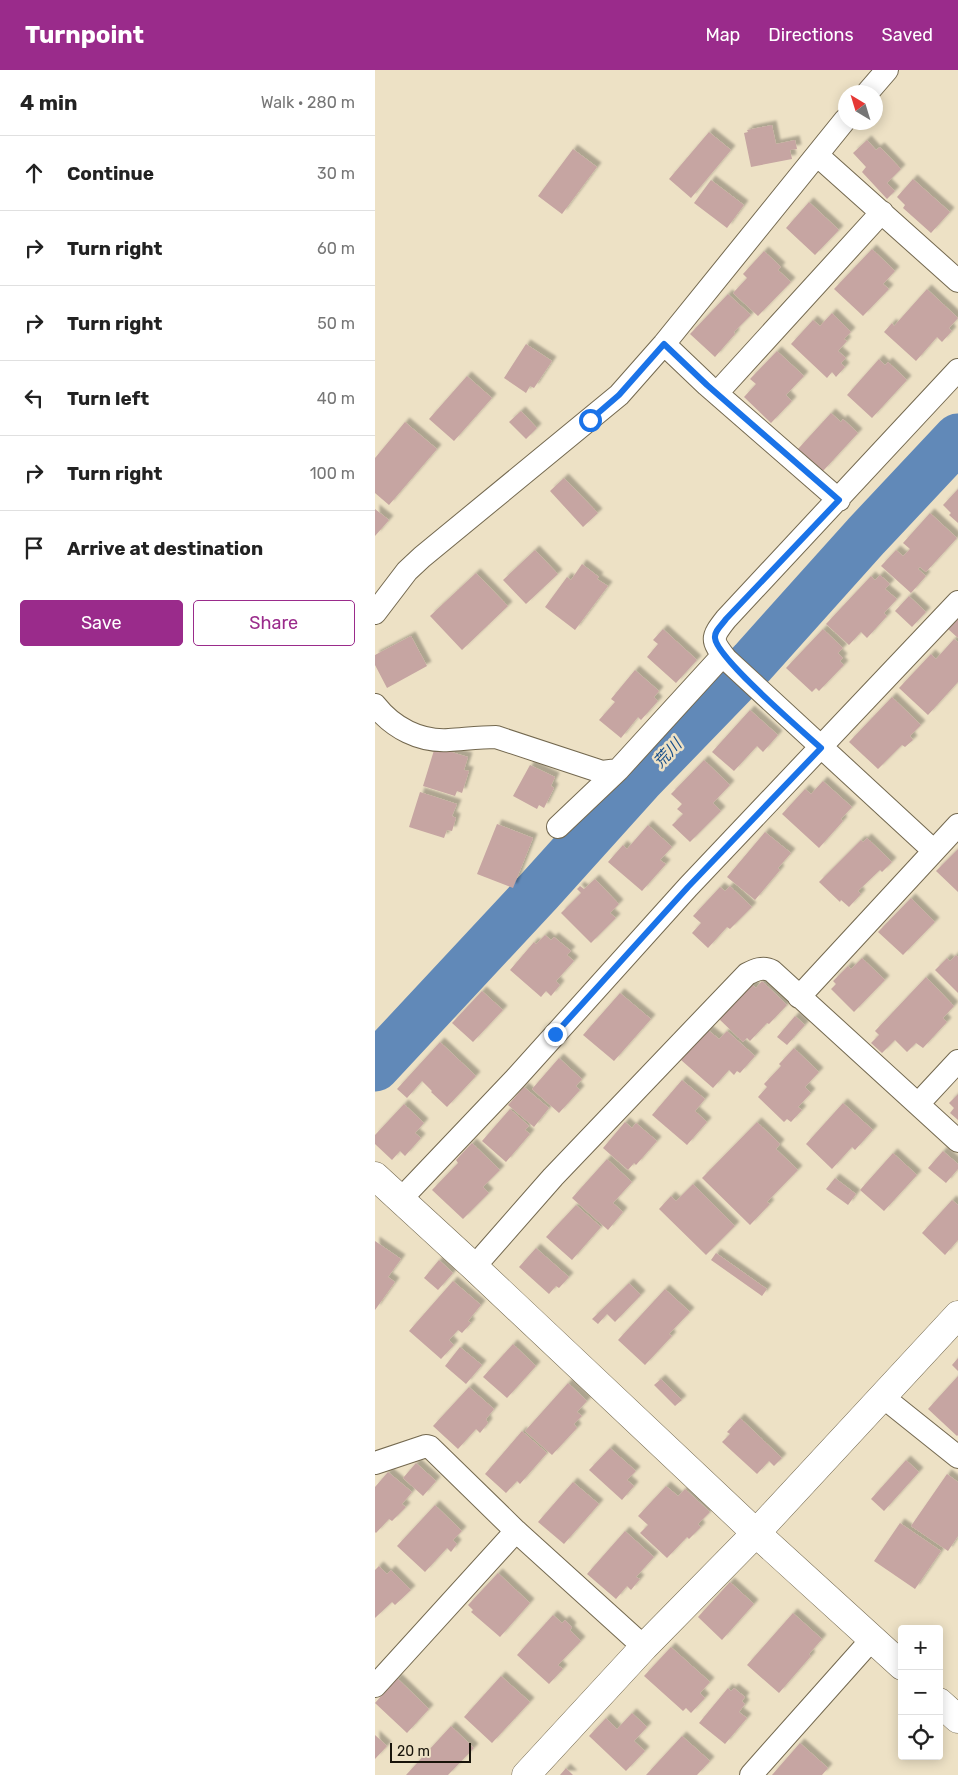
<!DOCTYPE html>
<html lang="en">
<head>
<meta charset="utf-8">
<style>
  body { margin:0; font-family:Rubik,"Noto Sans JP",sans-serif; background:#f2f2f2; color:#222 }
  .controls { position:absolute; right:15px; bottom:15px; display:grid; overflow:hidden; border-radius:5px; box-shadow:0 2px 12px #0003 }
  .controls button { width:45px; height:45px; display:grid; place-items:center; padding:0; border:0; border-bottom:1px solid #e0e0e0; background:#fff; color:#222; font:25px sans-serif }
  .compass { position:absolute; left:463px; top:15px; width:45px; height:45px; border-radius:50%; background:#fff; box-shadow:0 2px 12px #0003; rotate:322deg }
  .scale { position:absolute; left:15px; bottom:12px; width:81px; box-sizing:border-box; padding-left:5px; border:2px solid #18140a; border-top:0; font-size:14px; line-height:18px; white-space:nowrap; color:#18140a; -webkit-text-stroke:4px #ede1c5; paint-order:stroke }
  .stop { position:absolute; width:15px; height:15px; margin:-11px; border:4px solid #1a73e8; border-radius:50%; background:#fff }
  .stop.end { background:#1a73e8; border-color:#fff; box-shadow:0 1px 5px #0008 }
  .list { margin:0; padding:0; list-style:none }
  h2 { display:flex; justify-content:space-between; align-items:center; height:65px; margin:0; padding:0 20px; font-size:21px }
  h2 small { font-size:16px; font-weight:400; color:#767676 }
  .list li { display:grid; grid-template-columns:32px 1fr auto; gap:15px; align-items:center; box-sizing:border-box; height:75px; padding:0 20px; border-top:1px solid #e0e0e0 }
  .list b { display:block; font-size:19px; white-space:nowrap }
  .list em { font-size:16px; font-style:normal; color:#767676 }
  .actions { display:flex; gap:10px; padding:15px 20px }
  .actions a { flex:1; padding:11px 0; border:1px solid #9a2b8b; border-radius:5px; text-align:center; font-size:18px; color:#9a2b8b }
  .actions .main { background:#9a2b8b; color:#fff }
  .icon { flex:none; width:28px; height:28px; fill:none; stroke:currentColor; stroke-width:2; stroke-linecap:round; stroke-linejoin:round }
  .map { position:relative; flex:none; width:583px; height:1705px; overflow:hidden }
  header { display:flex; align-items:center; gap:30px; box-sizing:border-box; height:70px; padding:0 25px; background:#9a2b8b; color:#fff }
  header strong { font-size:24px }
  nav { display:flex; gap:28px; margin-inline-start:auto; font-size:18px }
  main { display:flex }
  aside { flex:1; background:#fff }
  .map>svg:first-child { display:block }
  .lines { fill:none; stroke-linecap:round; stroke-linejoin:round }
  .river { stroke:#6189b8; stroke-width:49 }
  .building { fill:#c6a5a2; filter:url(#shadow) }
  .minor-casing { stroke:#73684f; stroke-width:24 }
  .tertiary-casing { stroke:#73684f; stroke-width:29 }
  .minor { stroke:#fff; stroke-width:22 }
  .tertiary { stroke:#fff; stroke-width:28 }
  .route { stroke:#1a73e8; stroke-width:6 }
  .labels { text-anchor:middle; stroke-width:5; stroke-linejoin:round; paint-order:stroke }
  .water-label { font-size:16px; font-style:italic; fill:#164e8a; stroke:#ede1c5 }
</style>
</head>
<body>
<header>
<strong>Turnpoint</strong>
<nav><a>Map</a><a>Directions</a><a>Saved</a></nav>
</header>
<main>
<aside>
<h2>4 min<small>Walk · 280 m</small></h2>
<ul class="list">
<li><svg class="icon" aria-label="ahead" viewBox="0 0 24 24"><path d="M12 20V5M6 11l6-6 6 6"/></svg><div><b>Continue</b></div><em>30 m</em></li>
<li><svg class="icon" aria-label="right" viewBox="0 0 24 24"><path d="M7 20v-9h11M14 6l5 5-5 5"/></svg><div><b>Turn right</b></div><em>60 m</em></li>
<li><svg class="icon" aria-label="right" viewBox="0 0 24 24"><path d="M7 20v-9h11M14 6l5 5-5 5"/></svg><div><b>Turn right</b></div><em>50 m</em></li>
<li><svg class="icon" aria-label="left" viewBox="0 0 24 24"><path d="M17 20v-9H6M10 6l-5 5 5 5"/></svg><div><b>Turn left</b></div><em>40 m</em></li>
<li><svg class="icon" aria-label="right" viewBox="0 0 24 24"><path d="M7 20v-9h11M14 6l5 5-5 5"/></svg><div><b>Turn right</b></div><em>100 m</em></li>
<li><svg class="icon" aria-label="arrive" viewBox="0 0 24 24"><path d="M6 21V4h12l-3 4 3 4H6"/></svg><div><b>Arrive at destination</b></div></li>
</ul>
<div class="actions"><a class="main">Save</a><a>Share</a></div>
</aside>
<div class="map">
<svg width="583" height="1705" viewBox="0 0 583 1705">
  <defs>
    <filter id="shadow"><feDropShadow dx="4.5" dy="-4.5" stdDeviation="1" flood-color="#0004"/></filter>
  </defs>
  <rect width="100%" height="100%" fill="#ede1c5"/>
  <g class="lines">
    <path class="river" d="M0 997 164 821 264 710 378 592 491 466 583 368"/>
  </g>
  <path class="building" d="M397 55 401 74 420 70 422 79 415 80 417 89 376 97 369 63 373 62 372 60Z
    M334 62 356 80 316 128 294 109Z
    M492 70 501 80 505 77 526 99 512 113 520 121 512 129 487 102 491 97 478 83Z
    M198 79 222 97 187 144 163 126Z
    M538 109 575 142 556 163 528 138 530 135 522 127Z
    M336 110 369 135 352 158 319 133Z
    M434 132 464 160 440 185 411 158Z
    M497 179 520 201 508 214 514 219 488 246 459 219Z
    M389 181 406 197 403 200 416 212 383 246 358 223 372 208 368 204Z
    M552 219 583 248 574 258 577 261 567 272 562 267 541 291 509 262 517 253 519 256Z
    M353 224 376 245 359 262 360 264 340 287 315 264Z
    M457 243 476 262 469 269 472 271 463 281 471 288 466 293 470 297 461 307 457 302 452 308 416 274 438 250 445 256Z
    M151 274 177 291 159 318 155 316 151 323 129 308Z
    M402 281 429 306 411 325 417 331 396 353 369 327 381 314 375 309Z
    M504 289 510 295 513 292 532 310 497 348 472 325Z
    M92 306 117 328 79 371 54 349Z
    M146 341 162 358 151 369 134 352Z
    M456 343 466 352 468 349 483 363 448 401 423 379Z
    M30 352 62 379 14 435 0 423V388Z
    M189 408 223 443 208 457 175 421Z
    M583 419V453L574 445 576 443 568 435Z
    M0 439 14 450 0 466Z
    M555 443 582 468 551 502 545 497 543 499 551 506 536 523 506 496 521 480 528 486 535 479 528 473Z
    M160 480 183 504 151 534 128 510Z
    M207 494 224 507 222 509 233 516 200 560 170 537 192 507 196 510Z
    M101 503 133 536 87 580 55 546Z
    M505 505 515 514 510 519 522 529 509 543 512 546 492 568 486 562 474 575 451 554 496 506 500 510Z
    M534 526 551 542 537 557 520 541Z
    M583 549V568L573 559Z
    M288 559 322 590 301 613 272 587 283 574 278 570Z
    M448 559 468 578 463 583 468 588 465 591 469 595 444 621 441 618 437 622 411 598Z
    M36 566 52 596 12 618 0 595V585Z
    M579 569 583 572V612L553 645 524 618 556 584 561 589Z
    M260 600 284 621 279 627 283 631 266 650 263 647 246 668 224 650 240 632 236 629Z
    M517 627 546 655 535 666 538 670 530 677 527 675 503 699 474 672Z
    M375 640 403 665 388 682 382 676 359 701 337 682Z
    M60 677 93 687 89 700 94 701 87 723 82 721 80 726 48 716Z
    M329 690 355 715 338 733 346 741 315 772 297 755 308 744 302 739 307 734 296 724Z
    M155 695 180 707 176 716 179 718 169 738 164 735 162 739 138 726Z
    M448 711 477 737 466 749 468 751 444 778 407 744 430 719 436 724Z
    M45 722 82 734 77 746 81 748 77 761 72 760 69 768 34 757Z
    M122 754 158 768 138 818 102 804Z
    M273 755 297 777 285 790 291 794 267 821 233 792 248 775 252 779Z
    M390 762 416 783 403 798 405 800 380 830 352 807Z
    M492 768 517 792 507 802 505 800 483 821 486 824 474 837 466 830 465 832 444 812 486 770 488 772Z
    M583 779V822L561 801Z
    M220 809 244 834 235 843 241 848 216 873 186 843 206 823 202 819 205 816 209 819Z
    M355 816 377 837 355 859 352 857 333 878 317 863 326 853 318 846 345 817 350 821Z
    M536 828 560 852 528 885 503 862Z
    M170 865 176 870 179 867 196 881 192 885 199 891 181 911 185 915 176 926 171 921 166 927 135 900 159 872 161 874Z
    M581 885 583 887V923L560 900 572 888 575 891Z
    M487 888 510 910 479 942 456 919 461 914 458 911 473 896 476 899Z
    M551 907 579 936 568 948 572 952 548 978 541 973 532 982 520 970 507 983 496 973 504 965 500 961Z
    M387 911 412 935 394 954 392 953 375 971 372 968 368 972 343 948 375 913 381 918Z
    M107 921 128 940 98 972 77 953Z
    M245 923 276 949 239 991 208 965Z
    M420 946 430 955 412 975 402 967Z
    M333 960 344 969 352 961 380 986 365 1003 362 1001 359 1005 354 1000 338 1018 306 990Z
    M65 972 101 1006 72 1037 56 1022 57 1021 47 1011 32 1028 22 1019Z
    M419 978 444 1002 430 1017 436 1023 423 1037 427 1040 416 1052 412 1049 409 1052 383 1027 392 1017 389 1014 406 996 404 994Z
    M184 988 207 1009 201 1016 205 1020 184 1043 157 1019Z
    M307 1010 330 1029 320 1041 332 1052 312 1075 277 1045Z
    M149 1017 174 1038 159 1057 133 1035Z
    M583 1024V1050L575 1043 579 1038 574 1033Z
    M468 1033 498 1060 480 1080 477 1077 457 1099 431 1074Z
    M29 1034 49 1053 40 1063 46 1068 30 1086 25 1081 17 1090 0 1074V1065Z
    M135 1039 154 1056 150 1060 155 1064 131 1092 107 1071Z
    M250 1052 257 1058 261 1053 282 1071 261 1095 259 1093 253 1100 228 1078Z
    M382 1052 405 1074 401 1079 423 1100 392 1132 395 1134 375 1155 327 1108Z
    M97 1073 125 1100 108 1117 114 1123 88 1149 57 1120 83 1093 81 1090Z
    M568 1081 583 1094V1099L571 1113 553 1098Z
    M518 1083 542 1105 509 1141 485 1120Z
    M232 1089 257 1112 238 1133 248 1142 233 1160 197 1128Z
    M460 1108 481 1124 473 1135 451 1119Z
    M318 1114 360 1156 331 1185 284 1139 296 1126 301 1131Z
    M577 1130 583 1135V1170L570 1185 547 1163Z
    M201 1135 226 1157 197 1190 171 1167Z
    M0 1171 26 1189 13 1207 20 1212 0 1240Z
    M161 1178 194 1207 184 1218 181 1216 174 1224 144 1197Z
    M341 1183 392 1219 387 1226 336 1190Z
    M64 1190 78 1203 63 1220 49 1208Z
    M78 1211 106 1235 93 1251 96 1253 87 1263 83 1260 74 1270 79 1275 66 1289 34 1261Z
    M254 1213 266 1225 240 1252 232 1244 223 1254 217 1249Z
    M290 1219 315 1242 294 1264 297 1266 270 1295 243 1270Z
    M138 1274 161 1296 132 1328 108 1307Z
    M85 1277 107 1295 91 1314 70 1296Z
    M583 1288V1301L577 1295Z
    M583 1306V1365L582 1366 553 1339Z
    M286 1309 307 1330 300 1336 279 1315Z
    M193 1313 212 1331 202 1342 207 1346 199 1354 202 1358 177 1385 150 1361Z
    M94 1317 119 1339 111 1349 113 1353 105 1363 101 1359 83 1379 58 1356Z
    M365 1348 407 1388 399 1396 394 1391 382 1404 347 1372 355 1364 352 1362Z
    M147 1361 172 1383 145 1414 142 1411 131 1423 110 1404Z
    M235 1378 261 1401 252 1410 259 1416 247 1430 214 1400Z
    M531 1390 544 1402 509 1441 496 1429Z
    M41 1393 61 1411 48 1426 28 1408Z
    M13 1402 37 1422 27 1434 31 1437 17 1451 14 1449 1 1463 0 1462V1417Z
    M572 1404 583 1412V1466L573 1481 536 1456Z
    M198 1412 224 1434 189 1474 163 1452Z
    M291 1416 303 1426 310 1419 335 1442 323 1454 326 1457 314 1469 312 1467 292 1488 265 1463 273 1455 263 1446Z
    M60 1435 87 1461 78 1470 82 1474 76 1482 72 1478 50 1502 22 1476Z
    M525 1453 566 1481 540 1519 499 1491Z
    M250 1461 279 1487 261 1507 265 1509 256 1520 252 1516 241 1529 212 1504Z
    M4 1496 12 1504 16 1500 36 1520 20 1535 17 1532 0 1548V1500Z
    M123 1503 155 1533 125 1567 96 1542 98 1540 93 1535Z
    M355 1512 379 1534 347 1570 323 1547Z
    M418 1543 447 1569 434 1584 436 1586 404 1623 372 1595Z
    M178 1545 187 1553 190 1550 197 1557 195 1560 206 1571 183 1595 188 1599 174 1614 142 1585Z
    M296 1577 335 1612 325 1623 330 1628 316 1643 311 1638 308 1641 269 1606Z
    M126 1606 155 1632 117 1673 89 1647Z
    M22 1608 54 1639 32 1663 0 1633Z
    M353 1618 356 1621 359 1618 370 1627 367 1631 370 1634 364 1642 372 1648 350 1674 324 1653Z
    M257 1643 272 1657 259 1671 270 1681 251 1701 214 1666 231 1648 242 1659Z
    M76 1656 99 1678 73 1705H31Z
    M0 1665 12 1676 0 1689Z
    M307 1666 335 1691 322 1705H271Z
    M425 1673 453 1698 447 1705H397Z
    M191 1698 198 1705H185Z"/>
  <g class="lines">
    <g class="minor-casing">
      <path id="minor" d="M493 22 512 0
        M442 85 583 211
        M289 274 332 315 464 430
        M342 323 507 142
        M0 543 32 501 47 487 244 325 289 274 470 50
        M0 635C18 658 45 672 74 670 90 669 105 667 121 667L218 699 227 702 243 700 348 585
        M183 757 243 700
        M559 781 351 589C336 570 336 568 351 549L583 300
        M424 927 583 755
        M543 1034 583 991
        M25 1130 141 1008 313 817 583 532
        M99 1197 178 1107 372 904C380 900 388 896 397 901L583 1071
        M508 1327 583 1387
        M0 1393 51 1376 55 1377 141 1461 269 1577
        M0 1616 141 1461
        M376 1705 498 1568"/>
    </g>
    <g class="tertiary-casing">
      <path id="tertiary" d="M0 1106 99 1197 381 1463 527 1596
        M564 1632 583 1649
        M151 1705 269 1577 381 1463 583 1245"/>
    </g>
    <use href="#minor" class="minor"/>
    <use href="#tertiary" class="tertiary"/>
  </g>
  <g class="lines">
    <path class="route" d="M180 964 313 817 446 678C427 661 341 587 340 568 339 561 347 555 351 549L464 430 332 315 289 274 244 325 215 350"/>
  </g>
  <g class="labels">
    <g class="water-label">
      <text transform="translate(292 683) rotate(-47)" y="6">荒川</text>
    </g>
  </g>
</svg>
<div class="controls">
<button>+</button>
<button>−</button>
<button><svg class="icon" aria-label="locate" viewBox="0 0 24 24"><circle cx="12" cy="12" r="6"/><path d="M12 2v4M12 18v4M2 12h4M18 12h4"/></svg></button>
</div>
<svg class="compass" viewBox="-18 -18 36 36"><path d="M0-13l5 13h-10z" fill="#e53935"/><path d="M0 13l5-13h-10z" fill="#767676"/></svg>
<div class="scale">20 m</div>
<div class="stop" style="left:215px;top:350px"></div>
<div class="stop end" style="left:180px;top:964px"></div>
</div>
</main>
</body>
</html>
